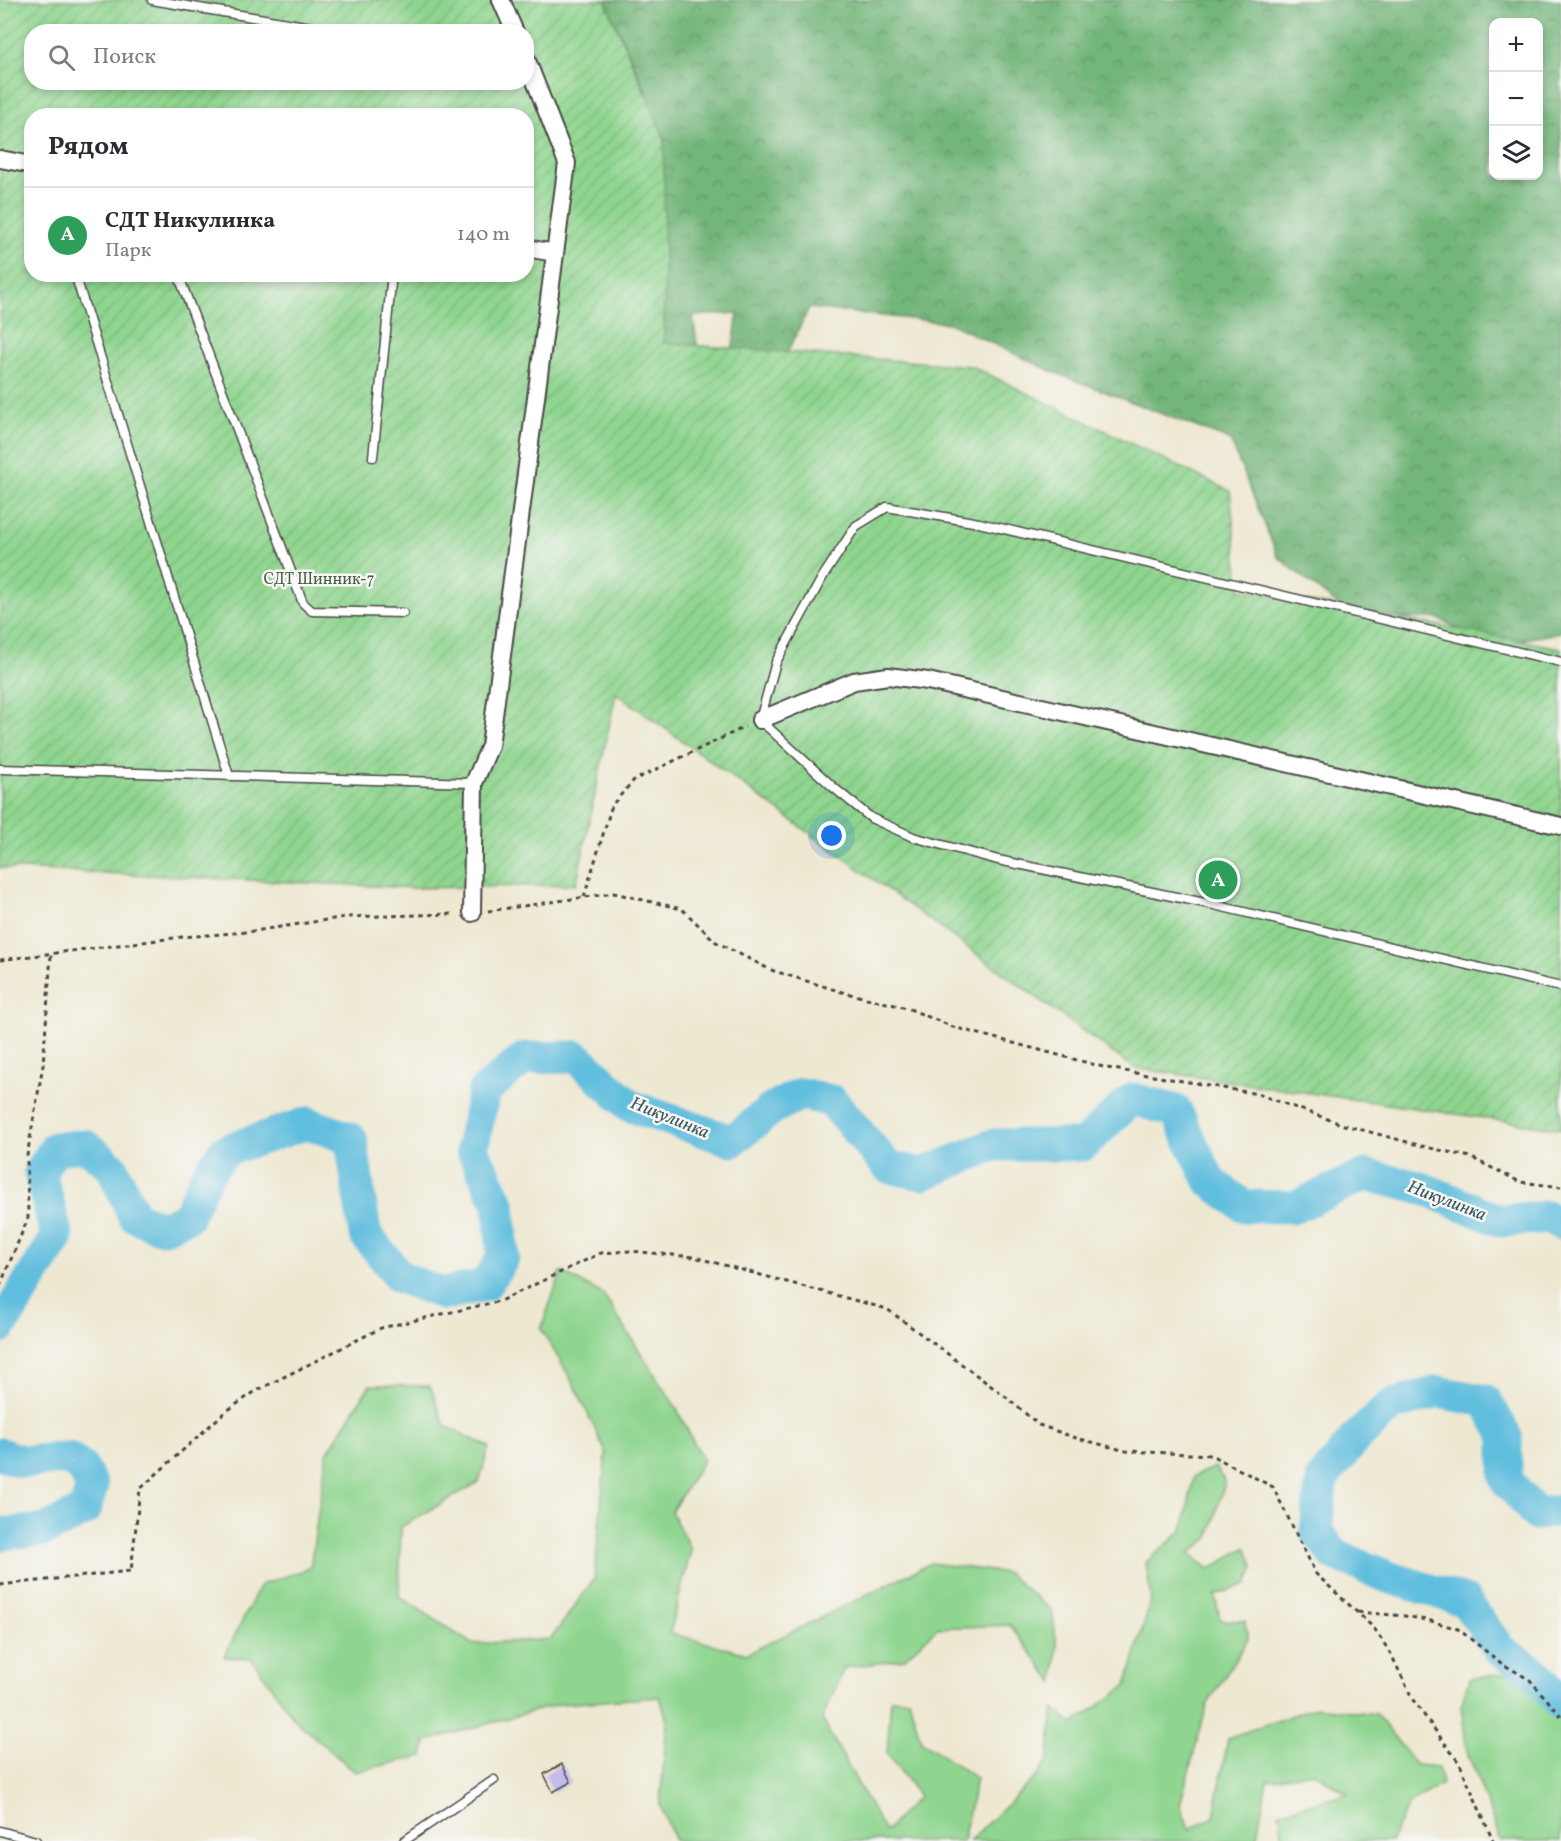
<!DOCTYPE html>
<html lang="ru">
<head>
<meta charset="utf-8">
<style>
  body { margin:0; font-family:Vollkorn,serif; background:#f2f2f3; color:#2b2b33 }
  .controls { position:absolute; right:18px; top:18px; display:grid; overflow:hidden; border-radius:12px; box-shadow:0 3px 9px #0003 }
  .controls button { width:54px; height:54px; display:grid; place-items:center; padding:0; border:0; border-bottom:2px solid #e1e1e2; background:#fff; color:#2b2b33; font:30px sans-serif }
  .you { position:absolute; left:832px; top:836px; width:21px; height:21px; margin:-15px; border:4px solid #fff; border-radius:50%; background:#1a73e8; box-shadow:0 0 0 9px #1a73e833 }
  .badge { display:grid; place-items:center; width:39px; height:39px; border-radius:50%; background:#b5179e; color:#fff; font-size:20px; font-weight:700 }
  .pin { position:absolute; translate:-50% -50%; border:3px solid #fff; box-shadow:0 2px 6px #0006 }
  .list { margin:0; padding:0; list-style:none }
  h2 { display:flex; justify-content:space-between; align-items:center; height:78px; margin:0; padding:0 24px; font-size:26px }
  h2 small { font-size:20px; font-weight:400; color:#7c7c81 }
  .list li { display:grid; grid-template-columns:39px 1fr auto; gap:18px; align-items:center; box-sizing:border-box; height:96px; padding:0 24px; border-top:2px solid #e1e1e2 }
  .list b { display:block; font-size:22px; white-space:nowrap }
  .list p { margin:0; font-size:20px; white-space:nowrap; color:#7c7c81 }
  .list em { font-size:20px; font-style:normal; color:#7c7c81 }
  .icon { flex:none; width:33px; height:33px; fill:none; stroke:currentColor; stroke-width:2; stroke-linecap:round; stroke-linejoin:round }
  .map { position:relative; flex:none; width:1561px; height:1841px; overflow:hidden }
  .search { position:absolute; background:#fff; box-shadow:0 3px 9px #0003; left:24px; top:24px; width:510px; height:66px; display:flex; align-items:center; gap:15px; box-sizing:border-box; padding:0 21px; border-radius:24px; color:#7c7c81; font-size:22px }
  .panel { position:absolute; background:#fff; box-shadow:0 3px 9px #0003; left:24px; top:108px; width:510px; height:174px; border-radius:24px }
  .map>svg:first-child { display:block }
  .grass { fill:#8fd58f; stroke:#5d805d; stroke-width:1.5 }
  .forest { fill:url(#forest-crowns); stroke:#4f7052; stroke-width:1.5; fill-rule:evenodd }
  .garden { fill:url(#garden-furrows); stroke:#5d805d; stroke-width:1.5; fill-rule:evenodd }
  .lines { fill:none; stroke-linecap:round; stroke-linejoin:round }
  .river { stroke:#60bede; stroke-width:33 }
  .building { fill:#c3bceb }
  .lane-casing { stroke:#484744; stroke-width:11 }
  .street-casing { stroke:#484744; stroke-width:20 }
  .path { stroke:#484744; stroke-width:3; stroke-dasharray:4.5 4.5; stroke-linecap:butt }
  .lane { stroke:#fff; stroke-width:8 }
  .street { stroke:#fff; stroke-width:16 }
  .labels { text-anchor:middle; stroke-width:5; stroke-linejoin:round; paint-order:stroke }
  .park-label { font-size:16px; fill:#495e49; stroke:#f6f6f2 }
  .water-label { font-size:18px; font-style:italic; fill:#3b5761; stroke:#f6f6f2 }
</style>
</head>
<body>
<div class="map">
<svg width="1561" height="1841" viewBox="0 0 1561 1841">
  <defs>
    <pattern id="forest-crowns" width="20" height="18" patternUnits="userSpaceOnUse" patternTransform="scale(1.5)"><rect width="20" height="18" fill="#73b67a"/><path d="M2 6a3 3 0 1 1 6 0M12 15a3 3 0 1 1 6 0" fill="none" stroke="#5f9464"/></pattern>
    <pattern id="garden-furrows" width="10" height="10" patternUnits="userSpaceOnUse" patternTransform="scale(1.5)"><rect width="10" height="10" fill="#8fd58f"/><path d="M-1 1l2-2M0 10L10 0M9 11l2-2" fill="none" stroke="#7cb77c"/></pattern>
  </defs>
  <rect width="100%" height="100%" fill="#f6f6f2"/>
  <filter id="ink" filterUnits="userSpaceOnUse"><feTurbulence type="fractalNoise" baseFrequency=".0167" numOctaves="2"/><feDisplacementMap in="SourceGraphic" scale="12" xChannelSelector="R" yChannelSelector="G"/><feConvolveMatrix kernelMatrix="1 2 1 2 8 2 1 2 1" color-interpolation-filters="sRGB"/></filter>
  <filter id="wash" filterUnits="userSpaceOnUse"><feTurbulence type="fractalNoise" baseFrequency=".008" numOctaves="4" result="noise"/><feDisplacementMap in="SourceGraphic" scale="24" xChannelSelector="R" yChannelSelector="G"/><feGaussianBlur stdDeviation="1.35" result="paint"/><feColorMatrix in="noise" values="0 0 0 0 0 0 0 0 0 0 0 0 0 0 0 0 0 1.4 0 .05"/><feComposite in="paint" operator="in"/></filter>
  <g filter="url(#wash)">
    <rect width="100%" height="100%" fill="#eee8d1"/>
    <path class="grass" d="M561 1272 603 1294 677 1409 703 1461 671 1512 691 1550 670 1633 747 1654 931 1563 1007 1573 1052 1611 1057 1646 1054 1683 1010 1625 937 1628 904 1659 844 1668 822 1719 885 1832 919 1796 887 1754 891 1699H909L921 1741 976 1778 963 1841H675L660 1805 667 1721 660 1697 559 1704 426 1741 423 1756 355 1772 295 1720 252 1659 224 1657 260 1585 310 1568 327 1453 370 1385 430 1386 445 1426 489 1447 479 1482 401 1527 399 1596 472 1644 551 1639 594 1579 606 1453 575 1386 541 1329Z
      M1215 1467 1225 1482 1209 1538 1189 1554 1210 1569 1246 1547 1254 1568 1247 1584 1215 1596 1220 1620 1245 1621 1248 1639 1207 1705 1180 1804 1189 1829 1214 1817 1228 1738 1316 1707 1376 1714 1416 1765 1438 1767 1442 1784 1409 1803 1391 1841H1283L1279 1812 1348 1794 1314 1772 1267 1780 1256 1841H969L1035 1778 1048 1761 1054 1709 1073 1724 1126 1686 1151 1599 1146 1562 1183 1530 1194 1476Z
      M1500 1674H1537L1561 1704V1841H1501L1467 1751 1461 1706 1469 1679Z"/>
    <path class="forest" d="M605 0H1561V632L1492 646 1437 618H1354L1278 557 1230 440 1051 371 949 323 809 308 776 376 732 352 738 313 693 316 700 364 663 500 658 199 645 89ZM1494 22H1538V176H1494Z"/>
    <path class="garden" d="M0 0H605L664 137V343L971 366 1230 491 1240 589 1561 648V1129L1134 1068 616 693 576 885 415 888 0 868ZM32 32H526V82H32ZM32 116H526V274H32Z"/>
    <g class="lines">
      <path class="river" d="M0 1328 57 1237 40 1172 55 1148 86 1146 112 1167 134 1216 162 1228 187 1217 207 1175 224 1151 308 1123 351 1139 365 1234 400 1277 443 1294 485 1285 503 1258 499 1204 472 1149 484 1091 525 1058 577 1057 630 1106 732 1141 773 1108 801 1094 832 1101 888 1167 923 1174 993 1145H1083L1132 1099 1176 1111 1210 1181 1244 1206 1295 1207 1365 1175 1422 1188 1501 1221 1547 1217 1561 1224
        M0 1454 24 1462 68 1458 82 1468 92 1486 85 1510 45 1530 0 1534
        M1561 1511 1536 1514 1506 1480V1436L1486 1401 1438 1392 1392 1405 1357 1437 1322 1479 1316 1531 1335 1555 1388 1577 1465 1601 1501 1651 1537 1674 1561 1704"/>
    </g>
    <g id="blocks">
      <path class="building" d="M562 1764 571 1782 553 1792 544 1774Z"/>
    </g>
  </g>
  <g filter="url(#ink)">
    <use href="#blocks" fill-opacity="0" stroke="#484744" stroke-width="1.5"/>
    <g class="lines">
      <g class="lane-casing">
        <path id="lane" d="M152 0 340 32
          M75 274 229 776
          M178 274 303 603 312 611 403 613
          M373 457 392 274
          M1561 662 979 523 887 507 856 526 822 578 776 662 760 720 833 787 871 818 913 837 998 860 1210 904 1561 987
          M0 769 474 783
          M0 1831 36 1841
          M404 1841 494 1780"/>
      </g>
      <g class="street-casing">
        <path id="street" d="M501 0 515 32
          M0 159 32 165
          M526 248 555 253
          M760 720 854 681 888 676 928 681 1561 826
          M472 913 474 783 490 746 567 163 526 58"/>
      </g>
      <path class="path" d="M584 897 612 805 634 780 745 727
        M488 911 614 893 682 909 716 942 771 970 842 992 907 1008 953 1027 1107 1068 1258 1094 1344 1125 1426 1147 1470 1157 1520 1182 1561 1187
        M0 960 182 937 247 932 346 917 454 914
        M0 1286 28 1218 27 1156 43 1065 51 955
        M0 1585 131 1571 140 1489 225 1412 256 1391 381 1328 500 1301 601 1253 630 1251 694 1257 887 1309 1006 1397 1039 1425 1073 1437 1126 1451 1211 1455 1273 1487 1316 1574 1374 1628 1391 1654 1413 1700 1460 1764 1493 1841
        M1358 1612 1405 1616 1431 1621 1458 1629 1501 1663 1530 1680 1561 1716"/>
      <use href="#lane" class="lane"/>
      <use href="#street" class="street"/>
    </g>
  </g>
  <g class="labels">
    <g class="park-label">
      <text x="319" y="584">СДТ Шинник-7</text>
    </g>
    <g class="water-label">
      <text transform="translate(670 1117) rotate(22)" y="6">Никулинка</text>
      <text transform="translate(1447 1200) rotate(21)" y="6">Никулинка</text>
    </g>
  </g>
</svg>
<div class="controls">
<button>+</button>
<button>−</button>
<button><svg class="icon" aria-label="layers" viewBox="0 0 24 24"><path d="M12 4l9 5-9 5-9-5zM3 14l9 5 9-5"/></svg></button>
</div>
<div class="you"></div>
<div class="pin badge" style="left:1218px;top:880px;background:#2e9e5b">A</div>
<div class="search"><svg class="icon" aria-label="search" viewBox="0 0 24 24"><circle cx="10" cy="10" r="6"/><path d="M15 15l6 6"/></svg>Поиск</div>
<section class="panel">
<h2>Рядом<small></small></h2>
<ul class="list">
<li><span class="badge" style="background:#2e9e5b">A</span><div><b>СДТ Никулинка</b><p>Парк</p></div><em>140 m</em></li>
</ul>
</section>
</div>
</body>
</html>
